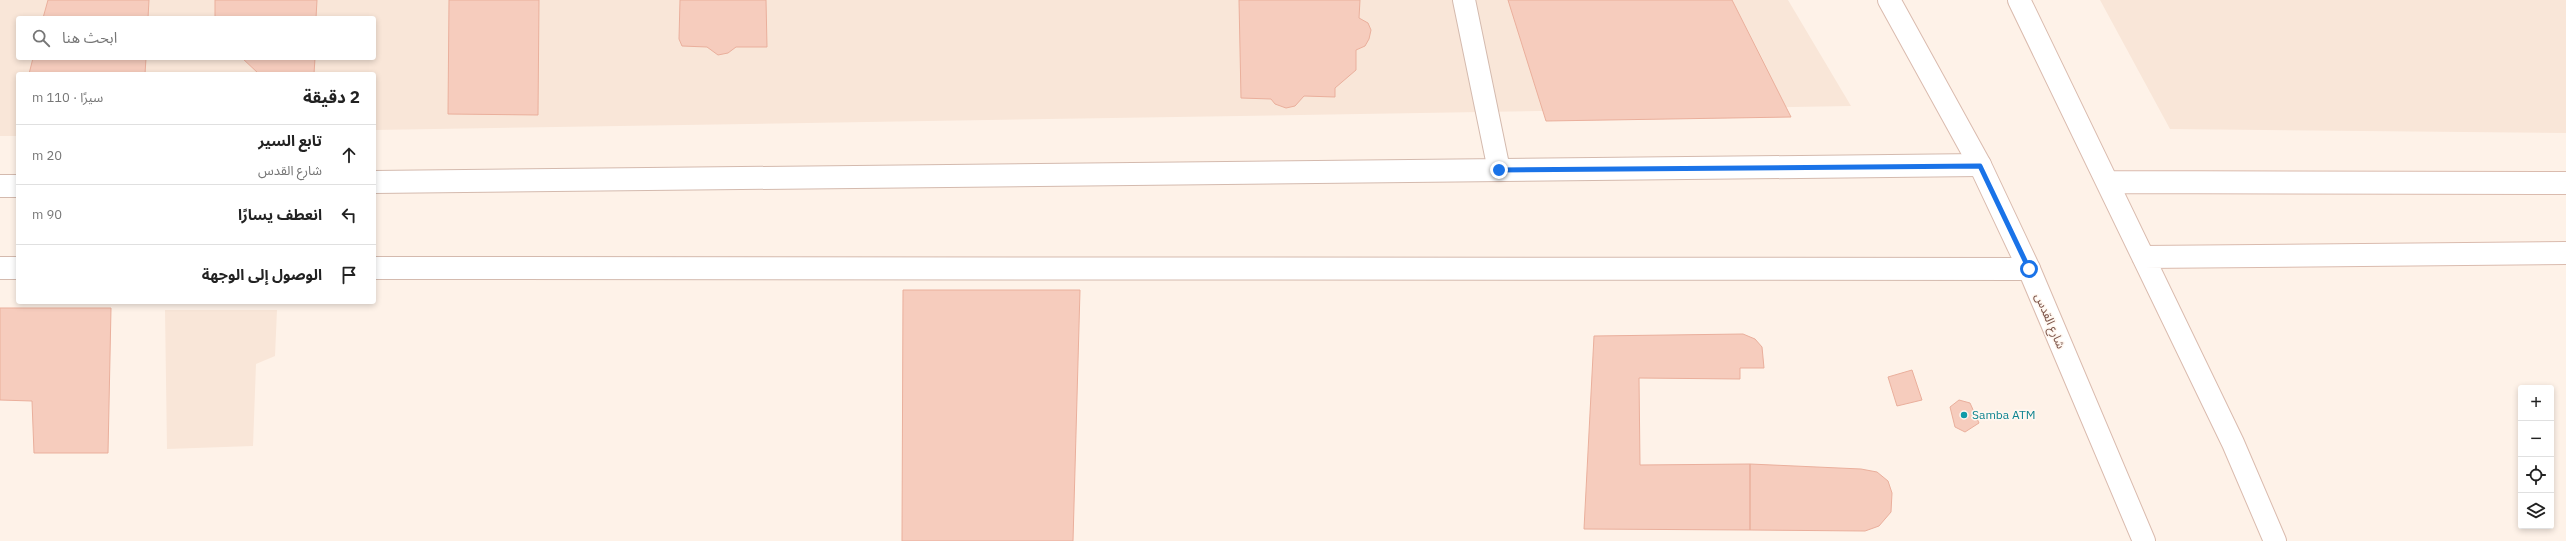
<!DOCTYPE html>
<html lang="ar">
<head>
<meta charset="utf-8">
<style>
  body { margin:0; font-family:"IBM Plex Sans","Noto Sans Arabic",sans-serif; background:#f2f2f2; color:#222; direction:rtl }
  .controls { position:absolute; right:12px; bottom:12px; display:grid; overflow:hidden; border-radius:4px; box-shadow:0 2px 6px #0003 }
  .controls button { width:36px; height:36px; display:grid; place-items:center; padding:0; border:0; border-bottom:1px solid #e0e0e0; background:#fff; color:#222; font:20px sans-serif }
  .stop { position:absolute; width:12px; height:12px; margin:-9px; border:3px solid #1a73e8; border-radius:50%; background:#fff }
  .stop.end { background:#1a73e8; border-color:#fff; box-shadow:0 1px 4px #0008 }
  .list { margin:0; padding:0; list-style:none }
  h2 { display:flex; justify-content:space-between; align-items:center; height:52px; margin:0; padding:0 16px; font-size:17px }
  h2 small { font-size:13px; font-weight:400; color:#767676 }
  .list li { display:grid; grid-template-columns:26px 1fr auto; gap:12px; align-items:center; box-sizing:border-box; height:60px; padding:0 16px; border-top:1px solid #e0e0e0 }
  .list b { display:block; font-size:15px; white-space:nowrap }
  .list p { margin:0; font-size:13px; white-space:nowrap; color:#767676 }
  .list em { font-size:13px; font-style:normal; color:#767676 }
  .icon { flex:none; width:22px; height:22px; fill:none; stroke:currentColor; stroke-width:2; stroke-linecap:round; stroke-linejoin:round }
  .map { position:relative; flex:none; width:2566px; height:541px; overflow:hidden; direction:ltr }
  .search { position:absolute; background:#fff; box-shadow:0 2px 6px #0003; left:16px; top:16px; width:360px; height:44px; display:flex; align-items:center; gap:10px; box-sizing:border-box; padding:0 14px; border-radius:4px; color:#767676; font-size:15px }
  .panel { position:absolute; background:#fff; box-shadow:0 2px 6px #0003; left:16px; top:72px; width:360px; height:232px; border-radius:4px; direction:rtl }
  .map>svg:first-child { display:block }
  .residential { fill:#f9e6d8; fill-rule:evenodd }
  .building { fill:#f6ccbd; stroke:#eaaf9c }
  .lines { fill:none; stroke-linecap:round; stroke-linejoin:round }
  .street-casing { stroke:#d4baae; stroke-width:24 }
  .secondary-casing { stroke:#dabbae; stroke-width:24 }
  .street { stroke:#fff; stroke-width:22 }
  .secondary { stroke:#fff; stroke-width:22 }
  .route { stroke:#1a73e8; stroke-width:5 }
  .culture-dot { fill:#0f9aa8; stroke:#fff7f0; stroke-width:1.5 }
  .labels { text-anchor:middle; stroke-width:3; stroke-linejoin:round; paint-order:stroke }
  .street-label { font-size:12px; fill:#7b5449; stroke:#fff7f0 }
  .culture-label { font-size:12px; fill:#0d838f; stroke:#fff7f0; text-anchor:start }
</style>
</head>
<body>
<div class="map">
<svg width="2566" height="541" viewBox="0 0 2566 541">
  <rect width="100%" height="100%" fill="#fef2e8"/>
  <path class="residential" d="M0 0H1788L1851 106 374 130V74H18V136H0ZM18 18H374V58H18Z
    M2100 0H2566V133L2170 129Z
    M165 310H277L275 356 256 364 253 446 167 449Z"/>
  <path class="building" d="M48 0H149L148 18H43Z
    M215 0H317L316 18H215Z
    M449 0H539L538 115 448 114Z
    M680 0H766L767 47H736L728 53 718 55 707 47 682 46 679 39Z
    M1239 0H1360L1359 18 1368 23 1371 30 1369 39 1365 46 1356 50V70L1335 88V97L1304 96 1295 106 1286 108 1275 104 1271 99 1241 98Z
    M1508 0H1732L1791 117 1546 121Z
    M33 58H146L145 74H29Z
    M242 58H315L314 74H259Z
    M903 290H1080L1073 541H902Z
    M0 308H111L108 453H34L32 401 0 400Z
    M1743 334 1755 339 1762 347 1764 368H1740V379L1639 378 1640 465 1750 464V530L1584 529 1594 336Z
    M1912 370 1922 400 1897 406 1888 377Z
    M1959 400 1970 403 1979 423 1965 432 1955 427 1950 407Z
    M1750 464 1861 469 1877 472 1888 481 1892 493 1891 512 1879 526 1865 531 1750 530Z"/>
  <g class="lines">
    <g class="street-casing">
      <path id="street" d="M1464 0 1499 170
        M374 182 1980 165
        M0 186H18
        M0 268H18
        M374 268 2029 269"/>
    </g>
    <g class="secondary-casing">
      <path id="secondary" d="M1889 0 1980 165 2029 269 2144 541
        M2019 0 2233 443 2275 541
        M2107 182 2566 183
        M2143 257 2566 253"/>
    </g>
    <use href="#street" class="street"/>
    <use href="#secondary" class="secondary"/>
  </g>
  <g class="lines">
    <path class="route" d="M1499 170 1980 166 2029 269"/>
  </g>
  <circle class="culture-dot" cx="1964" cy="415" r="4"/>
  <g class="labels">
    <g class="street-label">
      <text transform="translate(2050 321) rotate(67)" y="4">شارع القدس</text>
    </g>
    <g class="culture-label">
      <text x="1972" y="419">Samba ATM</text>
    </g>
  </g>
</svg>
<div class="controls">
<button>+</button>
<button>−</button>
<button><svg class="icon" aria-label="locate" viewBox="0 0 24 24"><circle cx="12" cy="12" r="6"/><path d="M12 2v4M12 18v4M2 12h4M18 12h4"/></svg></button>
<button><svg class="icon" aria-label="layers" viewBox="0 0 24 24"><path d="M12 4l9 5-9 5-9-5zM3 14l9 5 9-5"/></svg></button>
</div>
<div class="stop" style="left:2029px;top:269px"></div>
<div class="stop end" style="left:1499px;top:170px"></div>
<div class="search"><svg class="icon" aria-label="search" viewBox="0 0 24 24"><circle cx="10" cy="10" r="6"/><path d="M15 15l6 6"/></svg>ابحث هنا</div>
<section class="panel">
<h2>2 دقيقة<small>سيرًا · 110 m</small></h2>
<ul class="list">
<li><svg class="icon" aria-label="ahead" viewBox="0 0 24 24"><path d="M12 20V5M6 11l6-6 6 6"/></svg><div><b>تابع السير</b><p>شارع القدس</p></div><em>20 m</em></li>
<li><svg class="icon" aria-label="left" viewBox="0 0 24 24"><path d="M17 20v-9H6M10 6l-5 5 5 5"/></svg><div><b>انعطف يسارًا</b></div><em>90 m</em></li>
<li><svg class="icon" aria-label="arrive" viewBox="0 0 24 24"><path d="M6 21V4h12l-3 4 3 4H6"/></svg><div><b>الوصول إلى الوجهة</b></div></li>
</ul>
</section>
</div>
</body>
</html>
